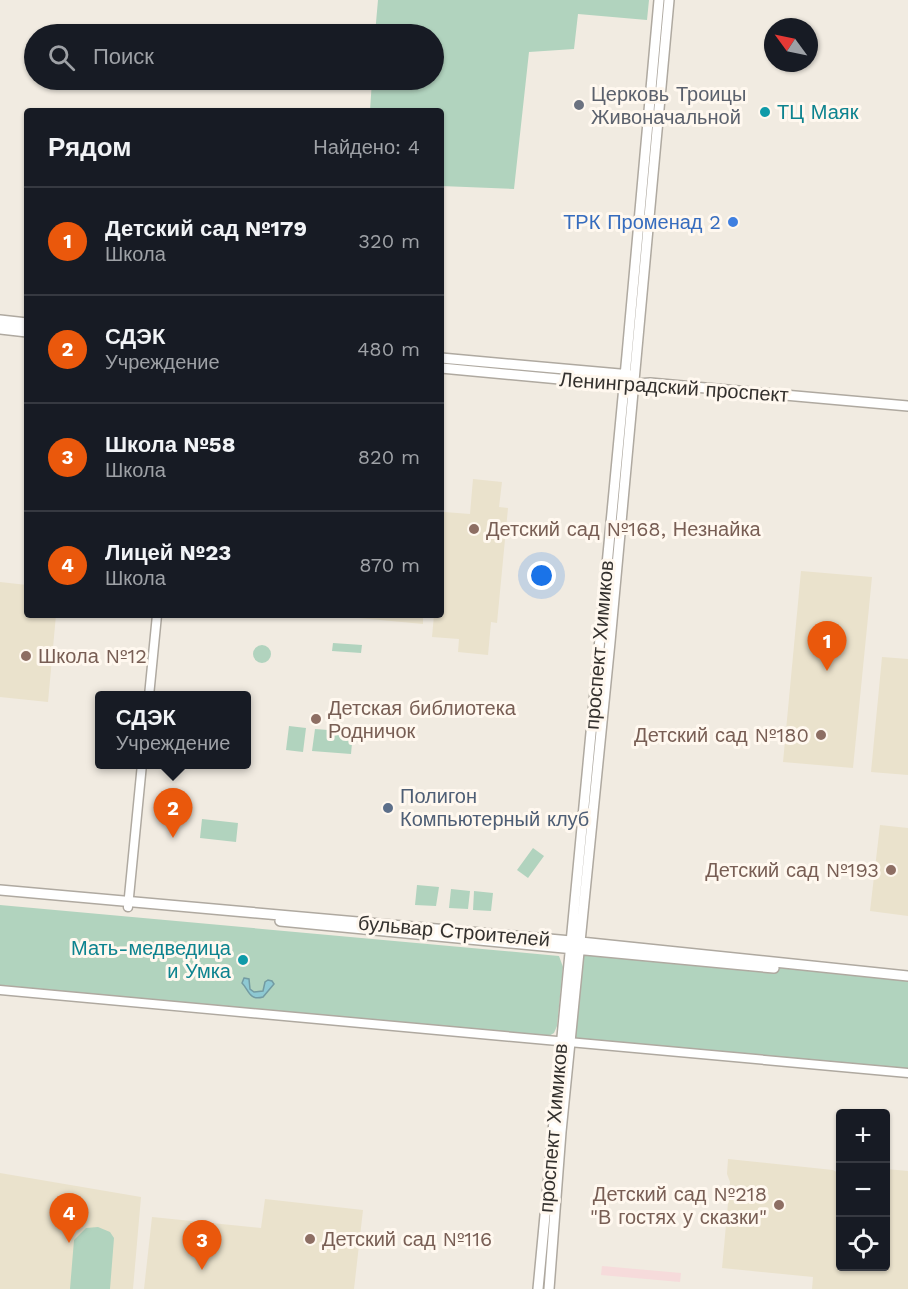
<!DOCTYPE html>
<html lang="ru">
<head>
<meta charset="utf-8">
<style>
  body { margin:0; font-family:"Work Sans",sans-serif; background:#242831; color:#f1f3f6 }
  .controls { position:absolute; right:18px; bottom:18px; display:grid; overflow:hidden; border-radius:6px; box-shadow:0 2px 4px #0004 }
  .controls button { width:54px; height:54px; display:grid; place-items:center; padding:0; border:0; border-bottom:2px solid #363941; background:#171b24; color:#f1f3f6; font:30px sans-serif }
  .compass { position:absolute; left:764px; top:18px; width:54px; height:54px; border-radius:50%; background:#171b24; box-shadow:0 2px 4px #0004; rotate:303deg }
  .you { position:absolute; left:542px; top:576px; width:21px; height:21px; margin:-15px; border:4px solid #fff; border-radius:50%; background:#1a73e8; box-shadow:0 0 0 9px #1a73e833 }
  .badge { display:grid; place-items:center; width:39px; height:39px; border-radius:50%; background:#ea580c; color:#fff; font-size:20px; font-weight:700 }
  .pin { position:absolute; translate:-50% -50px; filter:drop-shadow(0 2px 3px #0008) }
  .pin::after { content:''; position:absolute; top:32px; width:21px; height:18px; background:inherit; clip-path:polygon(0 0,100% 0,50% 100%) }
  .popup { position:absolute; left:95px; top:691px; width:156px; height:78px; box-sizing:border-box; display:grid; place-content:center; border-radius:6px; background:#171b24; filter:drop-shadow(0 2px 4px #0005); font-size:20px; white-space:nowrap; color:#9ea1a6 }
  .popup b { font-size:22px; color:#f1f3f6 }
  .popup::after { content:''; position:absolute; left:50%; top:100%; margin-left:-12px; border:12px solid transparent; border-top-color:#171b24 }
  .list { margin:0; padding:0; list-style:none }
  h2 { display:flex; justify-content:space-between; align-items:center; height:78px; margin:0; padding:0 24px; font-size:26px }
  h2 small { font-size:20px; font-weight:400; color:#9ea1a6 }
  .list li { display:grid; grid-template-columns:39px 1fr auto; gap:18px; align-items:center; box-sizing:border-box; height:108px; padding:0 24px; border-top:2px solid #363941 }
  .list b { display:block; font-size:22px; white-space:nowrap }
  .list p { margin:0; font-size:20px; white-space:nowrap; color:#9ea1a6 }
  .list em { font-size:20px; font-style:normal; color:#9ea1a6 }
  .icon { flex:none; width:33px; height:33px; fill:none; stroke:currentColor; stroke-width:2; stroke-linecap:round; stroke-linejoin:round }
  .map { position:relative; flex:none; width:908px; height:1289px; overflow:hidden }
  .search { position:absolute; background:#171b24; box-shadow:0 2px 4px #0004; left:24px; top:24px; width:420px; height:66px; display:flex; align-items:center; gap:15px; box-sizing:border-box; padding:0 21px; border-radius:33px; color:#9ea1a6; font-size:22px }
  .panel { position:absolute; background:#171b24; box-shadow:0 2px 4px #0004; left:24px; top:108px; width:420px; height:510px; border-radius:6px }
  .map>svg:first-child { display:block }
  .industrial { fill:#f6dbdb }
  .education { fill:#eae2cc }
  .green { fill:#b1d3be }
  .water { fill:#8ec9d3; stroke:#739ba2; stroke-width:1.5 }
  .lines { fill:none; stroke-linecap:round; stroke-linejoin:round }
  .tertiary-casing { stroke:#afa9a0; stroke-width:11 }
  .secondary-casing { stroke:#afa9a0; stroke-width:12 }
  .tertiary { stroke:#fff; stroke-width:8 }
  .secondary { stroke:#fff; stroke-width:9 }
  .worship-dot { fill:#6b7280; stroke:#fff8ef; stroke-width:2 }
  .culture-dot { fill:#0f9aa8; stroke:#fff8ef; stroke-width:2 }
  .shop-dot { fill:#3f7fe0; stroke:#fff8ef; stroke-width:2 }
  .education-dot { fill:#8d6e63; stroke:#fff8ef; stroke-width:2 }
  .service-dot { fill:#5c6f8a; stroke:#fff8ef; stroke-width:2 }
  .labels { text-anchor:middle; stroke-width:6; stroke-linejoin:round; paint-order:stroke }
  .worship-label { font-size:20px; fill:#5b616d; stroke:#fff8ef; text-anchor:start }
  .culture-label { font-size:20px; fill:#0d838f; stroke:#fff8ef; text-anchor:start }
  .shop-label { font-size:20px; fill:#366cbe; stroke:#fff8ef; text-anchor:end }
  .street-label { font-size:20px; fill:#34312e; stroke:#fff8ef }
  .education-label { font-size:20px; fill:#785e54; stroke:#fff8ef; text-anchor:start }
  .service-label { font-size:20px; fill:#4e5e75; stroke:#fff8ef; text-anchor:start }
</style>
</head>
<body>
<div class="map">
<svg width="908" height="1289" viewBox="0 0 908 1289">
  <rect width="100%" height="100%" fill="#f1ebe1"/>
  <path class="industrial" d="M602 1266 681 1273 680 1282 601 1275Z"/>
  <path class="education" d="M473 479 502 482 499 507 508 508 497 623 491 622 488 655 458 652 459 639 432 637 434 615H441V544L444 512 470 514Z
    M801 571 872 577 853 768 783 762Z
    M0 582 27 585V615H56L48 702 0 697Z
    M327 615H423V624Z
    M882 657 908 659V775L871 772Z
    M880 825 908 828V916L870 911Z
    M728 1159 833 1170 840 1174V1266H886V1169L908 1171V1289H812L813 1277 722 1268 730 1182 727 1174Z
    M0 1173 141 1197 133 1289H0Z
    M265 1199 363 1210 354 1289H144L152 1217 261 1228Z"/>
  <path class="green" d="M378 0H649L647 20 578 14 574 49 529 52 514 189 441 186V111H370L372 80H434V34H375Z
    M333 643 362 645 361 653 332 651Z
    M253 654a9 9 0 1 1 18 0a9 9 0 1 1-18 0Z
    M289 726 306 728 303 752 286 750Z
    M315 729 353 732 351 754 312 751Z
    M202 819 238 823 236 842 200 838Z
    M533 848 544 856 528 878 517 870Z
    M417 885 439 887 436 906 415 905Z
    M451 889 470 891 468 909 449 908Z
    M474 891 493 893 491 911 473 910Z
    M0 905 559 956 563 967 557 1026 554 1033 547 1037 0 985Z
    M580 949 908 980V1073L570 1043Z
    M98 1227 110 1232 114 1238 110 1289H70L74 1240 86 1228Z"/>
  <path class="water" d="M244 978 249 979 250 989 254 992 263 991 265 982 268 980 272 981 274 984 263 997C249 1001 249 990 242 983Z"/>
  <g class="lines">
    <g class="tertiary-casing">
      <path id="tertiary" d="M149 696 157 615
        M128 907 142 764
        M0 990 908 1073"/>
    </g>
    <g class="secondary-casing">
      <path id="secondary" d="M0 320 27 323
        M0 329 27 332
        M441 358 631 375
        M441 368 624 385 650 383 908 406
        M0 890 571 941 908 976
        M280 921 774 968
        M538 1289 627 355 659 0
        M549 1289 561 1132 610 642 669 0"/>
    </g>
    <use href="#tertiary" class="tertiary"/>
    <use href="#secondary" class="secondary"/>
  </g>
  <circle class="worship-dot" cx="579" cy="105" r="6"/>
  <g class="culture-dot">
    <circle cx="765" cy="112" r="6"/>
    <circle cx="243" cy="960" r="6"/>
  </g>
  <circle class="shop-dot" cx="733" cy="222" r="6"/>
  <g class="education-dot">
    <circle cx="474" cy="529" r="6"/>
    <circle cx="26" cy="656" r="6"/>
    <circle cx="316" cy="719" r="6"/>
    <circle cx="821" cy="735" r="6"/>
    <circle cx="891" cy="870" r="6"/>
    <circle cx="779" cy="1205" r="6"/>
    <circle cx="310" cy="1239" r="6"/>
  </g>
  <circle class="service-dot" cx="388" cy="808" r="6"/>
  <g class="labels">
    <g class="worship-label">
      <text x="591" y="101">Церковь Троицы<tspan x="591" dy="23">Живоначальной</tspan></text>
    </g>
    <g class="culture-label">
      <text x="777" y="119">ТЦ Маяк</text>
      <text x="231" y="955" text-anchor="end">Мать-медведица<tspan x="231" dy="23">и Умка</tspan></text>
    </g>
    <g class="shop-label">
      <text x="721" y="229">ТРК Променад 2</text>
    </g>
    <g class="street-label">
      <text transform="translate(674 387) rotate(4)" y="7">Ленинградский проспект</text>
      <text transform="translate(599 645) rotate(-85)" y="7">проспект Химиков</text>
      <text transform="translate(454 931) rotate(5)" y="7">бульвар Строителей</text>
      <text transform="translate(553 1128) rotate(-85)" y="7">проспект Химиков</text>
    </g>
    <g class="education-label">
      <text x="486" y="536">Детский сад №168, Незнайка</text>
      <text x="38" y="663">Школа №12</text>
      <text x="328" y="715">Детская библиотека<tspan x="328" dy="23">Родничок</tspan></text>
      <text x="809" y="742" text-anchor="end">Детский сад №180</text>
      <text x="879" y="877" text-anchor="end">Детский сад №193</text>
      <text x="767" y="1201" text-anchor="end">Детский сад №218<tspan x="767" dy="23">"В гостях у сказки"</tspan></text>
      <text x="322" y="1246">Детский сад №116</text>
    </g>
    <g class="service-label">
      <text x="400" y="803">Полигон<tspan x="400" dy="23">Компьютерный клуб</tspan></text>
    </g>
  </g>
</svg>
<div class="controls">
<button>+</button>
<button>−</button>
<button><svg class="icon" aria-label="locate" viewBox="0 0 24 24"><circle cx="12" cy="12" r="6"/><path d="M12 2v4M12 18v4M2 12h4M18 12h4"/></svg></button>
</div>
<svg class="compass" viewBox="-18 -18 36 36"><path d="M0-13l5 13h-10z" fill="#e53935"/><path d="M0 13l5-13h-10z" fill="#9ea1a6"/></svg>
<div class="you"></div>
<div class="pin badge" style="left:827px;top:671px">1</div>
<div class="pin badge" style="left:173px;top:838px">2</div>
<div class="popup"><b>СДЭК</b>Учреждение</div>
<div class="pin badge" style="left:202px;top:1270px">3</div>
<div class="pin badge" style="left:69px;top:1243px">4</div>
<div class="search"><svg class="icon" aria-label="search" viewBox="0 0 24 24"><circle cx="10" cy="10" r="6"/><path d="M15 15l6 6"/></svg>Поиск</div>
<section class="panel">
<h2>Рядом<small>Найдено: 4</small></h2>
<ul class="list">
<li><span class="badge">1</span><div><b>Детский сад №179</b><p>Школа</p></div><em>320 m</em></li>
<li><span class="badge">2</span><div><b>СДЭК</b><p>Учреждение</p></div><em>480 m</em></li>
<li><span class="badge">3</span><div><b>Школа №58</b><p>Школа</p></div><em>820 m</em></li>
<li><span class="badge">4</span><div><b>Лицей №23</b><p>Школа</p></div><em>870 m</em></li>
</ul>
</section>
</div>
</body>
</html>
